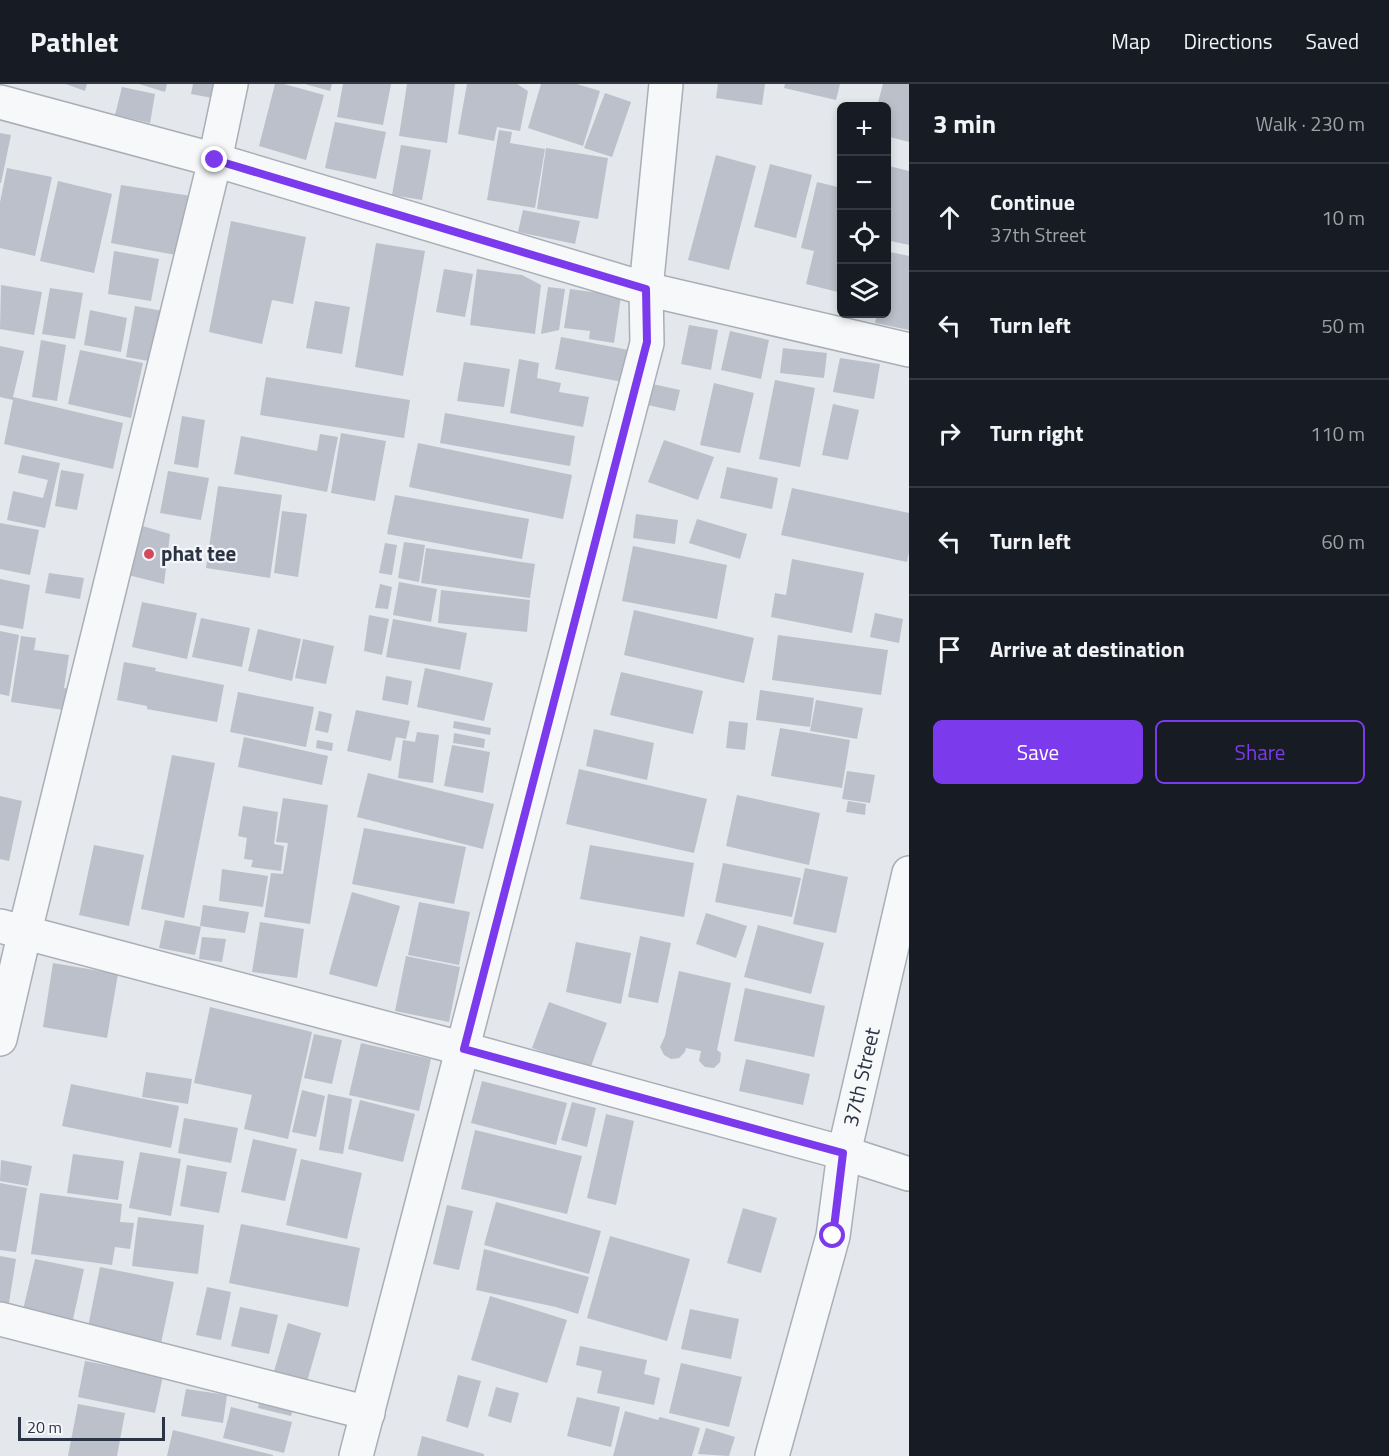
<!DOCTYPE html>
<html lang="en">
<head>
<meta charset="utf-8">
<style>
  body { margin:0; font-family:"Titillium Web",sans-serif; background:#20242c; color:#f1f3f6 }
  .controls { position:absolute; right:18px; top:18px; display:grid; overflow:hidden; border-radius:9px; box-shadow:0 3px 9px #0003 }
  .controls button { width:54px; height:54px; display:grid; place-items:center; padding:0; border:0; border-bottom:2px solid #363941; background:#171b24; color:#f1f3f6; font:30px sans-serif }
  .scale { position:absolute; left:18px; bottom:15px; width:147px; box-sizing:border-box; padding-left:6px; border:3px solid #2b3445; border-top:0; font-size:16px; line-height:21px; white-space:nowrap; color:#2b3445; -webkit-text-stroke:4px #f4f6f9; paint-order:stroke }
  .stop { position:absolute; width:18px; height:18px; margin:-14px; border:4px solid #7c3aed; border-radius:50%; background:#fff }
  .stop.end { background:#7c3aed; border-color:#fff; box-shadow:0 2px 6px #0008 }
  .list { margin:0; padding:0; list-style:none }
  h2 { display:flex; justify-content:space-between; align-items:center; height:78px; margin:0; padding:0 24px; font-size:26px }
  h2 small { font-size:20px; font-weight:400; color:#9ea1a6 }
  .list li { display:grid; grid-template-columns:39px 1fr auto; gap:18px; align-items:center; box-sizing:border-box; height:108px; padding:0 24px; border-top:2px solid #363941 }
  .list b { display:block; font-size:22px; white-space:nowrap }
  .list p { margin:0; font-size:20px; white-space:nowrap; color:#9ea1a6 }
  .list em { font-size:20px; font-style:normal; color:#9ea1a6 }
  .actions { display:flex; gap:12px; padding:18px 24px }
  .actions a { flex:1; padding:14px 0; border:2px solid #7c3aed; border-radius:9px; text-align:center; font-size:21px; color:#7c3aed }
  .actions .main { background:#7c3aed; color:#fff }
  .icon { flex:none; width:33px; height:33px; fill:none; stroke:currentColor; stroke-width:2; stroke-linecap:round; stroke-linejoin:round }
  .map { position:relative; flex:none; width:909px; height:1372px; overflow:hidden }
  header { display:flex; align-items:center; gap:36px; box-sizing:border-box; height:84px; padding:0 30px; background:#171b24; border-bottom:2px solid #363941 }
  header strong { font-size:28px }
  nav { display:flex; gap:33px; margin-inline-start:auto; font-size:21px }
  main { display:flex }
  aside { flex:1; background:#171b24 }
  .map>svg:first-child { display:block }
  .building { fill:#bbc0ca }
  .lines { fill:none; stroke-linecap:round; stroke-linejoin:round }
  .minor-casing { stroke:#a9aeb7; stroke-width:36 }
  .minor { stroke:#f7f8fa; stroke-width:33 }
  .route { stroke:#7c3aed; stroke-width:8 }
  .poi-dot { fill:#d1495b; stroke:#f4f6f9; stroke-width:2 }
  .labels { text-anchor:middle; stroke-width:4.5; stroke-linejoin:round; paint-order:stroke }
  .poi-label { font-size:21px; font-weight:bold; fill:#2b3445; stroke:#f4f6f9; text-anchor:start }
  .street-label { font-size:21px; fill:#2b3445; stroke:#f4f6f9 }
</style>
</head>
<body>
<header>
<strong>Pathlet</strong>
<nav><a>Map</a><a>Directions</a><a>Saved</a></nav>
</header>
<main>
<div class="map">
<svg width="909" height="1372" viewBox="0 0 909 1372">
  <rect width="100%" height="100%" fill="#e4e7ec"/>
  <path class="building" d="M66 0H87L85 7Z
    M139 0H167L165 8Z
    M193 0H220L218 15 191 10Z
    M275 0H284L324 11 306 76 259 62Z
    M305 0H332L330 7Z
    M343 0H391L383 41 337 33Z
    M407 0H455L447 59 399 52Z
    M467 0H517L528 7 520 47 497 43 494 57 458 50Z
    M541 0H577L600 7 583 62 528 44Z
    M718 0H765L762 21 716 14Z
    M785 0H840L836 16 784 4Z
    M883 0H909V58L886 52V22H877Z
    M122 3 155 10 150 39 115 31Z
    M605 9 631 18 612 73 584 64Z
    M335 38 386 48 376 95 325 84Z
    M499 46 512 48 510 59 545 65 535 124 487 116Z
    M0 49 11 51 1 99H0Z
    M401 61 431 66 422 116 392 111Z
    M546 64 608 74 598 135 537 125Z
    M716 71 756 82 729 186 688 176Z
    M770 80 812 91 796 154 754 143Z
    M889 82 909 87V161L886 156V93Z
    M7 84 52 93 35 172 0 164V118Z
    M58 97 112 110 94 189 40 177Z
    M817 98 842 104V209L806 200 814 167 801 164Z
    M121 101 191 112 181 172 111 159Z
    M523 126 580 137 575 160 518 148Z
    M231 137 306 153 293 220 272 216 262 260 209 248Z
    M376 159 425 167 403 292 355 283Z
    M114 167 159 175 151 217 108 210Z
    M890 168 909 172V246L875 239 877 230H886V185Z
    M444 185 473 190 465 233 436 228Z
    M477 185 522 191 541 201 535 250 470 241Z
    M1 201 42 208 34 251 0 245Z
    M548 203 565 205 559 246 541 250Z
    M50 204 83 209 75 255 42 250Z
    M570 205 621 212 614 259 589 255 590 247 564 244Z
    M315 217 350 223 342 270 306 264Z
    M135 222 169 228 160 279 126 273Z
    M90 226 127 234 121 268 84 261Z
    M689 241 718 246 711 286 681 280Z
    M730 247 769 256 761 295 721 286Z
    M561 253 634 267 628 299 555 285Z
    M41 256 66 261 57 317 32 313Z
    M0 262 24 267 13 313 123 339 113 385 4 360 13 316 0 313Z
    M783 264 827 269 824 294 780 289Z
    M80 266 143 279 131 334 68 320Z
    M840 274 880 280 874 315 833 308Z
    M519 275 539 279 537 294 561 299 559 308 589 313 583 343 510 329Z
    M464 278 510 285 504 323 457 317Z
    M266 293 410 316 404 354 260 331Z
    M775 296 815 304 800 383 759 375Z
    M648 299 680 306 675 327 643 320Z
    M714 299 754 309 740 369 700 361Z
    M833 320 859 326 848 376 822 371Z
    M445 329 575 352 570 382 440 359Z
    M182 332 205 336 198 384 174 380Z
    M341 349 386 357 375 417 331 409Z
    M320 350 338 353 327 408 234 390 241 352 317 367Z
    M664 356 714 373 698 416 648 398Z
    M418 359 572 391 563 435 409 403Z
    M22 371 60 379 45 444 7 436 13 407 43 414 48 396 18 389Z
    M727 383 778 394 772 425 720 414Z
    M61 386 84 390 77 426 55 422Z
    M168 387 209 394 201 436 160 429Z
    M218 402 282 411 270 494 206 484Z
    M792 404 909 429V468L907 478 781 451Z
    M395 411 529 435 522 475 387 450Z
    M282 427 307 430 298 493 274 489Z
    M636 430 678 436 675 460 633 454Z
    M697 435 747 450 740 475 689 459Z
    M0 439 39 446 30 491 0 485Z
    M139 441 170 450 164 500 124 490Z
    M404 458 425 461 419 498 398 494Z
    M385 459 397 461 392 491 379 489Z
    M633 462 727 481 717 535 622 517Z
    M426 464 535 480 530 514 421 499Z
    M792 475 864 489 852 549 771 533 775 509 786 511Z
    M49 489 84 494 80 515 45 509Z
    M0 495 30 501 23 545 0 541Z
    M399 498 437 505 431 538 393 531Z
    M380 500 392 503 388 525 375 524Z
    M441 506 530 516 527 548 438 539Z
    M142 518 197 529 187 575 132 563Z
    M634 526 754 554 744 599 624 571Z
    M875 529 903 535 899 559 870 553Z
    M369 531 389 535 382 571 364 567Z
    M201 534 250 544 242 583 192 573Z
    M393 535 467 549 460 586 386 573Z
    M258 545 301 555 292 597 248 587Z
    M0 547 19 551 9 612 0 610Z
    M778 551 888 566 881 611 772 596Z
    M21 552 36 554 34 566 69 571 64 604 73 606 70 627 11 618Z
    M303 555 334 562 326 600 295 594Z
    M124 578 156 584 155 587 224 601 217 638 147 625V622L117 616Z
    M425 584 493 599 484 637 417 623Z
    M621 588 703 607 693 650 610 631Z
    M386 592 412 597 408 621 382 616Z
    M760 606 814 614 810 643 756 636Z
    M238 608 314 623 306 663 230 648Z
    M816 616 863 624 857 655 810 647Z
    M356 626 410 637 406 655 396 653 391 677 347 667Z
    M319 627 332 630 328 649 315 646Z
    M454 637 491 644 490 651 453 644Z
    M729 637 748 639 745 666 726 664Z
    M780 644 850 656 842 704 771 692Z
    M594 645 654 659 647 696 586 682Z
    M417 648 439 651 433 699 398 694 403 656 415 658Z
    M454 649 485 655 484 664 453 659Z
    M244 653 328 672 322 701 238 683Z
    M317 656 333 659 332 667 316 664Z
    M452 661 490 668 483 709 444 702Z
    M172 671 215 679 184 834 141 825Z
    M579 685 707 715 694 769 566 740Z
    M847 687 875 691 870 719 842 715Z
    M368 689 494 720 483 765 357 733Z
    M737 711 820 729 809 781 726 762Z
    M0 712 22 717 9 777 0 775Z
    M283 714 328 721 310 840 264 833 271 789 283 790 288 759 276 758Z
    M848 717 866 720 865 731 846 728Z
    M243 722 278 728 274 760 284 762 281 787 251 783 253 776 244 775 247 754 238 752Z
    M364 744 466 763 454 820 352 800Z
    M94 761 144 771 129 842 79 831Z
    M590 761 694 779 684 833 580 815Z
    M723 779 801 794 792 833 715 818Z
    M805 784 848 793 836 849 793 840Z
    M222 785 268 792 263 823 219 817Z
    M352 808 400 822 377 903 329 890Z
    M419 818 470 828 459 881 408 871Z
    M203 821 249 828 245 849 200 842Z
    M706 829 747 842 736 874 696 860Z
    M165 836 201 843 195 871 159 864Z
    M260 838 304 845 297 894 252 888Z
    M758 841 824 859 811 910 744 893Z
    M640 852 671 859 658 919 628 913Z
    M202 853 226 855 222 878 199 875Z
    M576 858 631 869 621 920 566 908Z
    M406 872 460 883 449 938 395 927Z
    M53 879 118 890 107 954 43 943Z
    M679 887 731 899 717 966 721 969 720 978 714 984 705 983 699 977 701 967 686 964 685 968 679 974 671 975 664 971 660 963 665 952Z
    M745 904 825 922 814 973 734 957Z
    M549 918 607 939 590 985 532 964Z
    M210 923 312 948 288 1055 244 1045 252 1011 194 999Z
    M314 950 342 956 332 1000 304 994Z
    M361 959 431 975 419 1027 349 1011Z
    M746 975 810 990 803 1021 739 1007Z
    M146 988 192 995 188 1020 142 1013Z
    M482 997 567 1019 556 1061 471 1039Z
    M71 1000 179 1022 171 1064 62 1042Z
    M302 1006 325 1012 316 1053 292 1048Z
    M328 1010 352 1015 343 1070 319 1066Z
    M360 1016 415 1030 403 1078 348 1065Z
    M572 1018 596 1024 587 1063 561 1056Z
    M606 1030 634 1037 616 1121 587 1114Z
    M184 1034 238 1044 231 1079 178 1069Z
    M475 1046 582 1072 567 1130 461 1105Z
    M253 1055 297 1065 285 1117 241 1108Z
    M140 1068 181 1075 171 1132 129 1124Z
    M73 1070 124 1077 118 1116 67 1109Z
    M301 1075 362 1089 347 1155 286 1141Z
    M1 1076 32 1082 28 1102 0 1097Z
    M187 1081 227 1088 219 1129 180 1122Z
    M0 1099 27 1104 16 1168 0 1166Z
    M40 1109 122 1120 120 1138 134 1139 130 1165 115 1163 112 1181 31 1170Z
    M496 1118 601 1147 589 1190 484 1161Z
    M447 1121 473 1127 459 1186 433 1180Z
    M743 1124 777 1134 761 1189 727 1179Z
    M138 1133 204 1141 198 1190 132 1182Z
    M241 1140 360 1164 348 1223 229 1199Z
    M610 1152 690 1175 667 1257 587 1234Z
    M484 1165 589 1193 578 1230 556 1223 476 1206Z
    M0 1172 16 1175 8 1225 0 1224Z
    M35 1175 84 1185 72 1240 22 1230Z
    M100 1183 174 1198 160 1264 87 1248Z
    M207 1203 231 1208 221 1256 196 1251Z
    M490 1212 567 1236 547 1299 471 1276Z
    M240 1223 278 1231 269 1270 231 1262Z
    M690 1225 739 1235 731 1275 681 1265Z
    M288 1239 321 1249 306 1301 273 1291Z
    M580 1262 647 1276 644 1290 660 1294 654 1321 597 1309 602 1287 576 1281Z
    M85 1277 163 1292 155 1329 78 1313Z
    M681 1279 742 1293 729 1343 669 1329Z
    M458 1291 481 1297 468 1344 446 1337Z
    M496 1303 519 1309 511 1339 488 1332Z
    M186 1305 227 1311 223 1339 181 1332Z
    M262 1307 296 1315 291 1332 258 1324Z
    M577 1313 620 1323 611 1363 567 1352Z
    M78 1320 125 1329 117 1372H68Z
    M231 1323 292 1338 284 1369 223 1354Z
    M625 1327 658 1336 660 1333 700 1344 692 1372H613Z
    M706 1344 735 1353 729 1372 698 1370Z
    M173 1346 273 1371V1372H167Z
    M422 1352 484 1370V1372H417Z"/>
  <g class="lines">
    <g class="minor-casing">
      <g id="minor">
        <path d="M0 18 215 76 646 205 909 266"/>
        <path d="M0 842 464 965 844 1069 909 1090"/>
        <path d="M0 955 25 847 215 76 231 0"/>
        <path d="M0 1235 368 1329"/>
        <path d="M356 1372 647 259 646 205 666 0"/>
        <path id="s1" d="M772 1372 833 1152 844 1069 909 789"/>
      </g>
    </g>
    <use href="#minor" class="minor"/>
  </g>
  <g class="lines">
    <path class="route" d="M215 76 646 205 647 258 464 965 843 1069 833 1152"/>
  </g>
  <circle class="poi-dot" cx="149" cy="470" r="6"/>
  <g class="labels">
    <g class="poi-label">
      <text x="161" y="477">phat tee</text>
    </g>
    <g class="street-label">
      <text dy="7" stroke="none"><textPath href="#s1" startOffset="390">37th Street</textPath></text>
    </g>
  </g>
</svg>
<div class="controls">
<button>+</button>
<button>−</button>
<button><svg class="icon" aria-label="locate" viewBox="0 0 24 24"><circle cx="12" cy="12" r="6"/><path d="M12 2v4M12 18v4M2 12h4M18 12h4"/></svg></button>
<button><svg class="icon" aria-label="layers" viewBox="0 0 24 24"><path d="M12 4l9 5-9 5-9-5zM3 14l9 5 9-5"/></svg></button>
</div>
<div class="scale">20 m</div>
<div class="stop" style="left:833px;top:1152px"></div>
<div class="stop end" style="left:215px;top:76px"></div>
</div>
<aside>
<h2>3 min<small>Walk · 230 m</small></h2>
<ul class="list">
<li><svg class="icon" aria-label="ahead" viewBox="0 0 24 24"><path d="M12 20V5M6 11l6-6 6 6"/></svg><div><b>Continue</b><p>37th Street</p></div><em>10 m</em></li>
<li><svg class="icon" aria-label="left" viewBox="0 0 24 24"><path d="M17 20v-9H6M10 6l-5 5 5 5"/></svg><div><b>Turn left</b></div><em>50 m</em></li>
<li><svg class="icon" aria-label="right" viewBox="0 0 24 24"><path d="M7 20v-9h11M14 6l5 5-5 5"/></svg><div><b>Turn right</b></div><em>110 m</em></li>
<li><svg class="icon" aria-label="left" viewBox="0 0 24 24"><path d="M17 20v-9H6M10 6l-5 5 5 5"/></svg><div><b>Turn left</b></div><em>60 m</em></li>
<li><svg class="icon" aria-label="arrive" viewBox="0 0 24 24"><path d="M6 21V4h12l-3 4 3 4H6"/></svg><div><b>Arrive at destination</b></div></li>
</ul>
<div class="actions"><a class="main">Save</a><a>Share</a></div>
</aside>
</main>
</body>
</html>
